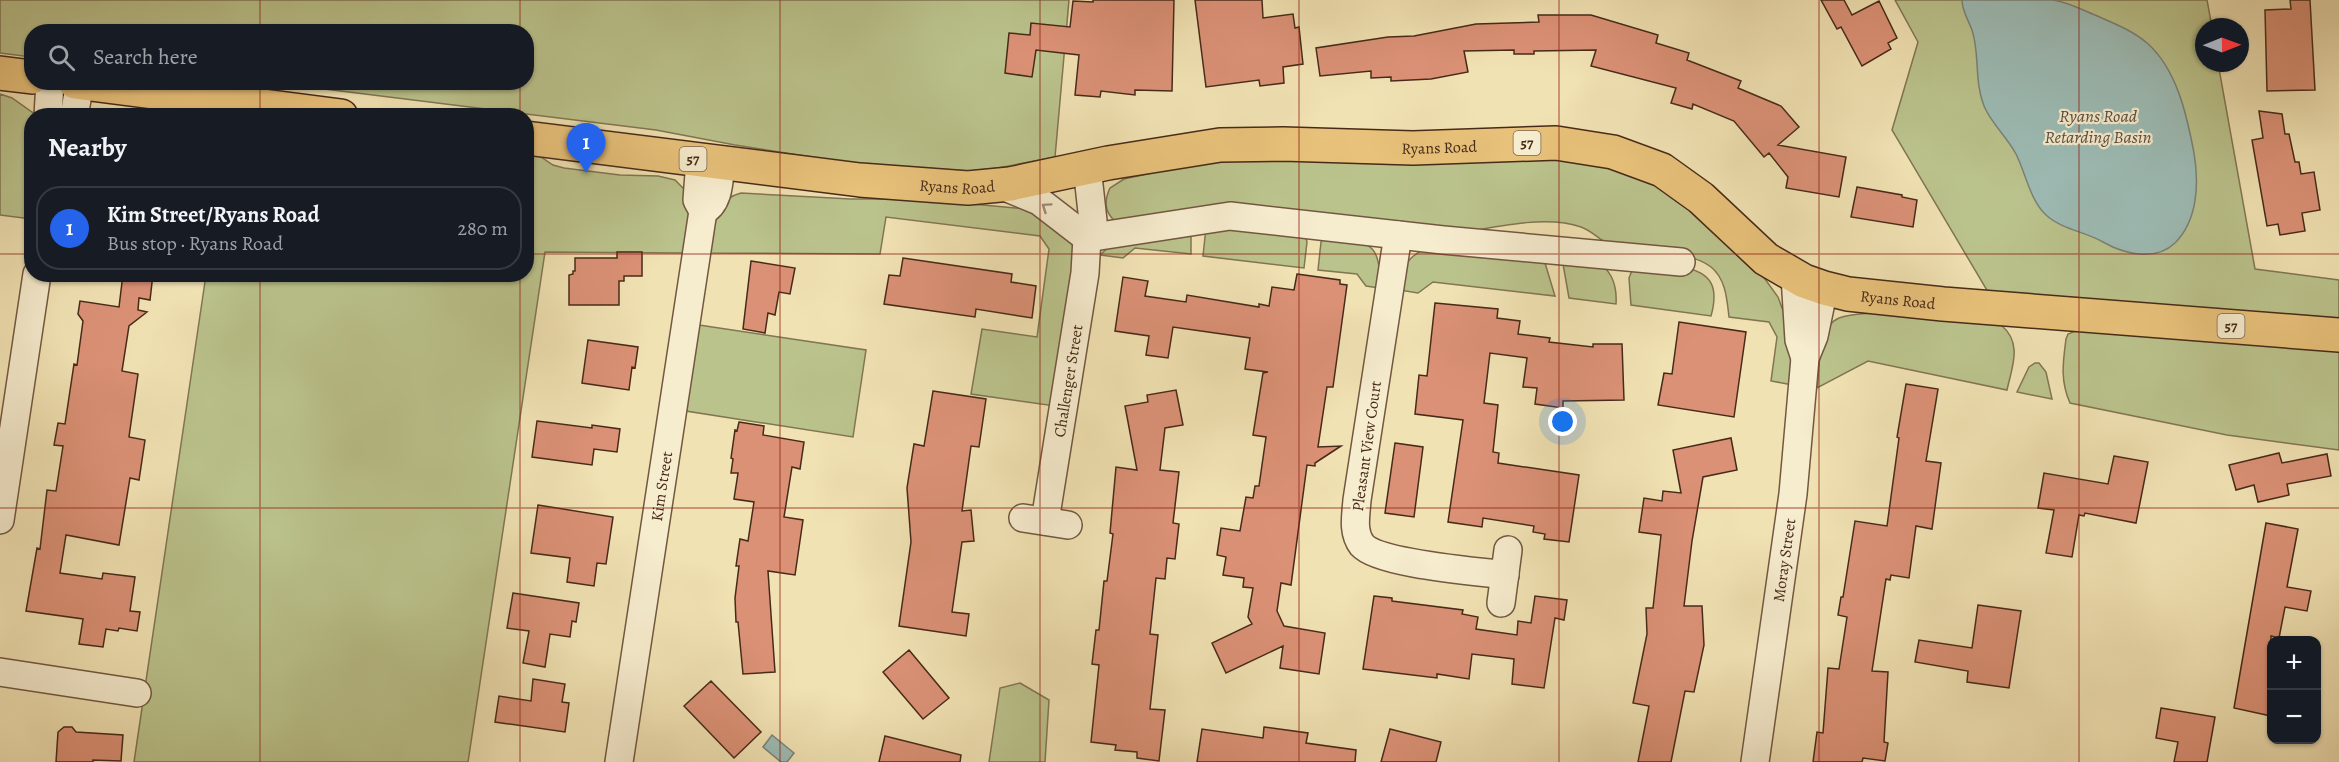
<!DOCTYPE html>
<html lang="en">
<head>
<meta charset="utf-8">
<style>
  body { margin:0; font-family:Alegreya,serif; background:#242831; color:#f1f3f6 }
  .controls { position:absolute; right:18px; bottom:18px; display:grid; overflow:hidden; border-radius:12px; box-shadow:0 2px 4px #0004 }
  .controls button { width:54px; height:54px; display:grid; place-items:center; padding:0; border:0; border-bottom:2px solid #363941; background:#171b24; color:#f1f3f6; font:30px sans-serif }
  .compass { position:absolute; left:2195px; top:18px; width:54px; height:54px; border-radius:50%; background:#171b24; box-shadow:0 2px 4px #0004; rotate:89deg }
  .you { position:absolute; left:1563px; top:422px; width:21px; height:21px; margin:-15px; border:4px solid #fff; border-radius:50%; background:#1a73e8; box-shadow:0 0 0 9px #1a73e833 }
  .badge { display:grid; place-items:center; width:39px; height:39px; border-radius:50%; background:#2563eb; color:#fff; font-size:20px; font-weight:700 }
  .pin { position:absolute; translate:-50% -50px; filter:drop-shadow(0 2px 3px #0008) }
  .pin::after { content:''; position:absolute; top:32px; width:21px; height:18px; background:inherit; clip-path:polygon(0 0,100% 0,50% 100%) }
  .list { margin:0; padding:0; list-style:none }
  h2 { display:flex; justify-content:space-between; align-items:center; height:78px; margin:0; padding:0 24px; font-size:26px }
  h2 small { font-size:20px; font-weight:400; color:#9ea1a6 }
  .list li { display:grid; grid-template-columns:39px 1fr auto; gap:18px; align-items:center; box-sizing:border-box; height:84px; margin:0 12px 12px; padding:0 12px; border:2px solid #363941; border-radius:24px }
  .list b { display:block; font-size:22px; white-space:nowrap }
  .list p { margin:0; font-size:20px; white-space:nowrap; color:#9ea1a6 }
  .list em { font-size:20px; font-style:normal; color:#9ea1a6 }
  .icon { flex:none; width:33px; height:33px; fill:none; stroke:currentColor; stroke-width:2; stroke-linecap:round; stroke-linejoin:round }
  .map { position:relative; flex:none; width:2339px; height:762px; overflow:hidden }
  .search { position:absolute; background:#171b24; box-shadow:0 2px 4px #0004; left:24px; top:24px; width:510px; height:66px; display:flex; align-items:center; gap:15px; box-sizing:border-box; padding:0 21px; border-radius:24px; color:#9ea1a6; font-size:22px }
  .panel { position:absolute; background:#171b24; box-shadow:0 2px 4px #0004; left:24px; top:108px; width:510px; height:174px; border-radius:24px }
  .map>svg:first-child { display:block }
  .green { fill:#bbc38c; stroke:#817652; stroke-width:1.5 }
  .water { fill:#9dbcb5; stroke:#7b8277; stroke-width:1.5 }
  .building { fill:#db9176; stroke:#472a19; stroke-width:1.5 }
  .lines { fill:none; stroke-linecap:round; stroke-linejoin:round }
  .street-casing { stroke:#725840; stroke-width:30 }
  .primary-casing { stroke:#472a19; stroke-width:36 }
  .street { stroke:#f6ecce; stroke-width:27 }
  .primary { stroke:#e8c17a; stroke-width:33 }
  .oneway { stroke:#9e8b74 }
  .grid { fill:none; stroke:#8f2418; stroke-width:1.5; stroke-opacity:0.55 }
  .labels { text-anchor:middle; stroke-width:4.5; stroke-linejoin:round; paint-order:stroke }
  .shield { fill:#f6ecce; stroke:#7c644f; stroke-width:1.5 }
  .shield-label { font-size:15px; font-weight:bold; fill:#472a19 }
  .street-label { font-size:16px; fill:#472a19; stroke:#f6ecce }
  .water-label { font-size:18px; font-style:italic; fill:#5c4e40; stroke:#f6ecce }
</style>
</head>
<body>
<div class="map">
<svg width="2339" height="762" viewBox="0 0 2339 762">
  <rect width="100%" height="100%" fill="#f1e2b3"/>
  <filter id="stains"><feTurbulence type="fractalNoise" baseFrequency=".00333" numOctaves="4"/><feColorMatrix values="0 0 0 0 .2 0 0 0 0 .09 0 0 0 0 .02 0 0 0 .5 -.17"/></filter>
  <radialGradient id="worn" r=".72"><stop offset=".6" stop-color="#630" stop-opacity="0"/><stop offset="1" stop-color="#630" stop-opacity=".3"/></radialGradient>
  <path class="green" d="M0 0H1069L1055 157 998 168 969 171 850 163 735 145 656 130 276 83 526 82V32H32L31 57 0 53Z
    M1895 0H2207L2212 27H2204V63H2218L2255 269 2339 280V318L2094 301 1988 292 1892 130 1918 42Z
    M0 94 12 98 36 115 32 116 31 219 0 215Z
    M527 152 538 155 553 165 564 168 620 175 658 176 675 180 688 193 691 211 684 253 545 252 468 762H134L206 275 526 274Z
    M1497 155 1591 161 1651 183 1688 207 1729 243 1765 279 1778 297 1785 316 1791 351 1793 385 1771 381 1777 337 1769 322 1729 317C1727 300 1726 279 1711 267 1686 248 1641 255 1612 246 1601 242 1593 231 1581 227 1550 216 1503 225 1472 231L1116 222C1104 212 1104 201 1110 188L1124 179 1169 169 1234 159Z
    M741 193 851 199H918L1027 209 1072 242 1075 252 1055 406 971 394 982 329 1037 337 1049 249 1040 236 886 217 880 254 709 253C714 228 712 200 741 193Z
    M1206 228 1305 234 1307 242 1304 268 1203 256Z
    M1191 234V254L1135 248 1123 258 1100 255 1109 247Z
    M1325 236C1366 243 1383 239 1379 288L1366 286 1357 274 1318 270 1321 242Z
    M1423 250 1545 263 1555 296 1433 282 1418 293 1399 290C1402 272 1404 259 1423 250Z
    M1563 264 1603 266C1614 276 1617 289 1616 304L1569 298Z
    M1683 267C1712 273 1719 287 1711 316L1631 305 1629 278 1633 268Z
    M1873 313H1899L2001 325C2023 343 2012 367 2007 390L1868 361 1817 388C1820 367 1817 327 1839 318 1850 314 1862 314 1873 313Z
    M699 325 866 350 853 437 686 411Z
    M2078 330 2339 349V450L2227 435 2070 403C2060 381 2063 362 2066 339L2068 334Z
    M2035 363H2039L2046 372 2052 399 2017 392 2029 367Z
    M1020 683 1049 700 1045 762H989L1000 688Z"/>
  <path class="water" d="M1962 0C1992 0 2023 0 2052 0 2066 1 2082 10 2095 15 2113 23 2132 30 2147 43 2177 69 2187 116 2194 153 2199 183 2198 220 2175 243 2155 262 2124 254 2103 242 2086 232 2061 229 2046 215 2030 200 2026 174 2016 154 2007 137 1991 123 1984 106 1974 81 1980 54 1972 30 1968 19 1962 11 1962 0Z
    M772 735 794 753 787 762H781L763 747Z"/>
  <path class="building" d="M1093 0H1174L1172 91 1135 90V95L1101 91 1100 97 1075 95 1079 55 1036 50 1032 77 1005 73 1009 33 1030 35 1031 23 1070 27 1073 1 1093 2Z
    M1195 0H1262L1263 18 1293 14 1295 28 1299 27 1303 64 1283 67 1284 83 1260 86 1259 80 1206 87Z
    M1821 0H1844L1852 15 1879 1 1897 38 1888 43 1891 49 1862 66 1841 27 1837 29Z
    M2290 0H2310L2315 90 2267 91 2265 10 2291 9Z
    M1538 15H1591L1658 35 1656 43 1689 53 1687 60 1741 81 1738 88 1781 106 1799 127 1778 145 1846 157 1839 197 1786 188 1788 177 1769 153 1764 157 1734 121 1693 104 1692 109 1671 103 1676 88 1591 66 1596 50 1534 51V54H1514V50L1464 51 1468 72 1431 79 1391 81V77L1371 78V71L1320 76 1316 48 1388 37 1414 36 1476 24 1539 22Z
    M2259 111 2282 114 2285 134H2289L2295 162H2299L2301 174 2314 172 2320 210 2302 213 2305 231 2280 235 2278 224 2267 226 2252 140 2263 138Z
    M1857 187 1902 195V197L1917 200 1913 227 1851 217Z
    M617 252H642V276H624V281H619V305H569V275L573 274V271H575V258H617Z
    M903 258 1012 274 1011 282 1036 286 1032 318 976 309 975 317 884 304 889 275 900 276Z
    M751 261 795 268 790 294 779 292 775 315 768 313 765 333 743 329Z
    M123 274H153L150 300 139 298 138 310 147 312 129 326 122 371 138 374 129 437 145 440 139 480 130 478 119 545 66 535 60 573 102 579 103 573 135 577 130 611 140 612 137 631 119 628 118 631 106 629 103 647 79 644 83 619 26 611 37 548 40 549 47 490 56 491 63 446 54 445 58 423 65 424 74 364 77 365 83 321 78 314 80 301 119 307Z
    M1297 274 1340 280V284L1347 285 1333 387H1327L1318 447 1341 446 1315 463V466L1307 465 1291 585 1281 583 1277 611 1284 626 1325 633 1319 674 1280 668 1283 646 1226 673 1212 643 1252 624 1248 617 1253 588 1243 587 1244 578 1223 575 1226 557 1217 555 1221 528 1240 531 1246 497 1253 498 1255 486H1259L1266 437 1253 435 1263 373 1268 372 1245 369 1250 338 1173 327 1168 358 1146 355 1149 336 1115 331 1123 277 1148 281 1145 296 1186 302 1187 295 1259 307V304L1269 306 1272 287 1294 290Z
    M1435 303 1498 309 1497 318 1520 321 1518 334 1550 338 1549 342 1593 347V344H1622L1624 400 1563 401V408L1535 404 1537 388 1523 387 1527 358 1490 353 1484 403 1498 405 1493 452 1499 453 1498 463 1579 475 1569 542 1544 539 1545 534 1533 532 1534 526 1483 518 1482 527 1448 522 1463 420 1415 414 1419 375 1427 376Z
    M1679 322 1746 332 1734 417 1658 405 1664 373 1672 374Z
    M588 340 638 347 635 368 632 367 629 390 582 383Z
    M1906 384 1938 389 1926 461 1941 463 1932 529 1916 526 1909 578 1891 575 1890 580 1886 579 1872 671 1888 672 1884 742 1888 743 1885 761 1863 758 1862 762H1813L1817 732 1823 733 1828 668 1839 669 1847 617 1838 615 1841 597H1843L1855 521 1887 526 1899 438 1897 437Z
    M1176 390 1183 425 1165 428 1160 470 1179 472 1173 523 1179 524 1175 559 1167 558 1165 579 1156 578 1150 634 1158 635 1150 709 1165 710 1159 761 1137 758V752L1115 750 1116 745 1091 742 1099 665 1092 664 1096 630H1099L1104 581H1107L1113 534 1110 533 1116 467 1137 470 1125 406 1148 402 1147 395Z
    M933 391 986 399 979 447 971 446 962 511 971 510 974 541 962 542 952 612 969 614 966 636 899 626 911 542 907 488 914 444 924 446Z
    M537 421 592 428V425L620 429 617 452 594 449 592 465 532 457Z
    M739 422 764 426 763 435 804 442 800 469 792 467 784 517 803 520 795 575 768 571 775 672 743 674 738 622H736L735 598 739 566H736L740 539 748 541 754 502 734 499 738 473H731L733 459 731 458 735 430 737 431Z
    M1731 438 1737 470 1703 477 1692 541 1684 606H1702L1704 645 1694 692 1685 691 1671 762H1638L1649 706 1633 703 1647 634 1646 608H1653L1661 535 1639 532 1644 498 1662 501 1663 491 1681 493 1673 450Z
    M1395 443 1423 447 1414 517 1385 513Z
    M2279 453 2282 463 2327 454 2331 476 2287 484 2289 495 2258 502 2254 485 2236 490 2229 465Z
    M2114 456 2148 462 2136 523 2085 513 2084 516 2079 515 2072 557 2046 553 2054 510 2038 508 2044 473 2108 484Z
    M538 505 613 517 606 564 597 563 594 586 567 582 570 558 531 553Z
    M2266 523 2298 529 2287 587 2311 591 2307 611 2285 607 2279 638 2271 636V716L2234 708Z
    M513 593 579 603 576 622 572 621 570 637 550 634 545 667 523 663 529 631 507 628Z
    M1374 596 1392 598V601L1463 610 1462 614 1478 617 1476 629 1517 635 1518 621 1531 623 1535 596 1567 600 1564 620 1555 618 1544 688 1512 684 1514 659 1472 654 1469 679 1437 674V678L1363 669Z
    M1978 605 2021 611 2009 688 1967 682 1968 671 1915 662 1919 640 1972 648Z
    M909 650 949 698 923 719 883 672Z
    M533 679 565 684 562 702 569 703 565 732 495 722 499 696 531 701Z
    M711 681 761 732 734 758 684 706Z
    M2161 708 2215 717 2207 762H2174L2178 742 2156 738Z
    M64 727H72L76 732 123 735 121 761 93 760V762H56L58 732Z
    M1264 727 1308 733 1306 743 1356 750 1355 762H1197L1202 729 1263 738Z
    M1390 729 1441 742 1436 762H1381Z
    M885 736 961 755 960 762H879Z"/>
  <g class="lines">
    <g class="street-casing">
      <g id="street">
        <path d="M48 116 50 82"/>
        <path d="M74 116 80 83"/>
        <path d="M1000 185 1039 201 1087 238"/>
        <path d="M703 211C720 203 719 179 721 162"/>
        <path d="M1398 235 1357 500C1356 515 1352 532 1362 545 1379 564 1476 571 1505 575"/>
        <path d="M1087 238 1230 216 1443 240 1681 262"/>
        <path d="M1795 276 1799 340 1805 358"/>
        <path d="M1023 518 1068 525"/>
        <path d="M0 520 37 274"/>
        <path id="s1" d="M1045 521 1085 273 1087 238 1093 221 1087 167"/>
        <path d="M1501 603 1508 550"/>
        <path d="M0 672 137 693"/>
        <path id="s2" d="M619 762 703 211 697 200 700 160"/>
        <path id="s3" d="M1755 762 1793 494 1805 358 1814 336 1824 288"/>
      </g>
    </g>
    <g class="primary-casing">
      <g id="primary">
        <path d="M0 73 32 77"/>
        <path d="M75 82 341 116"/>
        <path id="s4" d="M526 138 860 180 968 188 1010 184 1108 163 1220 145 1283 144 1413 148 1556 143 1613 152 1662 170 1701 198 1766 259 1804 281 1824 288 1848 294 1943 304 2339 335"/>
      </g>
    </g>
    <use href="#street" class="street"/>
    <use href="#primary" class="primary"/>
  </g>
  <defs><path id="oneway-chevron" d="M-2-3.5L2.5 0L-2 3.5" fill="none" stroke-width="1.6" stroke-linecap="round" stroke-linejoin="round" transform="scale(1.5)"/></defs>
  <use class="oneway" href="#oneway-chevron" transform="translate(1046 207) rotate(-146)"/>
  <path class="grid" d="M260 0V32M520 0V32M780 0V762M1040 0V762M1299 0V762M1559 0V762M1819 0V762M2079 0V762M260 82V116M520 82V116M0 254H32M526 254H2339M260 274V762M520 274V762M0 508H2339"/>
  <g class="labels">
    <g class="shield">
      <rect x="1513.5" y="131" width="27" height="24" rx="4.5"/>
      <rect x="679.5" y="147" width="27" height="24" rx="4.5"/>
      <rect x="2217.5" y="314" width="27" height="24" rx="4.5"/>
    </g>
    <g class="shield-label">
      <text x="1527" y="148">57</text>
      <text x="693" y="164">57</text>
      <text x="2231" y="331">57</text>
    </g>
    <g class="street-label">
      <text dy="6" stroke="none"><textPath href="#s4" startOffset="920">Ryans Road</textPath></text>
      <text dy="6" stroke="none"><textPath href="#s4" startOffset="434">Ryans Road</textPath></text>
      <text dy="6" stroke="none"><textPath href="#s4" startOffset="1424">Ryans Road</textPath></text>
      <text dy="6" stroke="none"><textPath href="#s1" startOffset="142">Challenger Street</textPath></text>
      <text transform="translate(1366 446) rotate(-82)" y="6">Pleasant View Court</text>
      <text dy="6" stroke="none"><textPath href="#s2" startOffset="279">Kim Street</textPath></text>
      <text dy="6" stroke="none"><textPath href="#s3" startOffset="204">Moray Street</textPath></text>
    </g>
    <g class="water-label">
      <text x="2098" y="122">Ryans Road<tspan x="2098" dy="21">Retarding Basin</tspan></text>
    </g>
  </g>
  <rect width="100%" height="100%" filter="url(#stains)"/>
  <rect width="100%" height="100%" fill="url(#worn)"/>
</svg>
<div class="controls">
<button>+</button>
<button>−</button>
</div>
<svg class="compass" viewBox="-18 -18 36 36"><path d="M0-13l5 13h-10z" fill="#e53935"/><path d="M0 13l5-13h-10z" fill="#9ea1a6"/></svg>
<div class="you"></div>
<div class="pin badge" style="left:586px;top:173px">1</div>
<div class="search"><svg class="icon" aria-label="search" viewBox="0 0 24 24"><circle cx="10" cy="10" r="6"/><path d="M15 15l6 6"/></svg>Search here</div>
<section class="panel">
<h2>Nearby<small></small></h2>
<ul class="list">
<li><span class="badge">1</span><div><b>Kim Street/Ryans Road</b><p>Bus stop · Ryans Road</p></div><em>280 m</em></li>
</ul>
</section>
</div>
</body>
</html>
